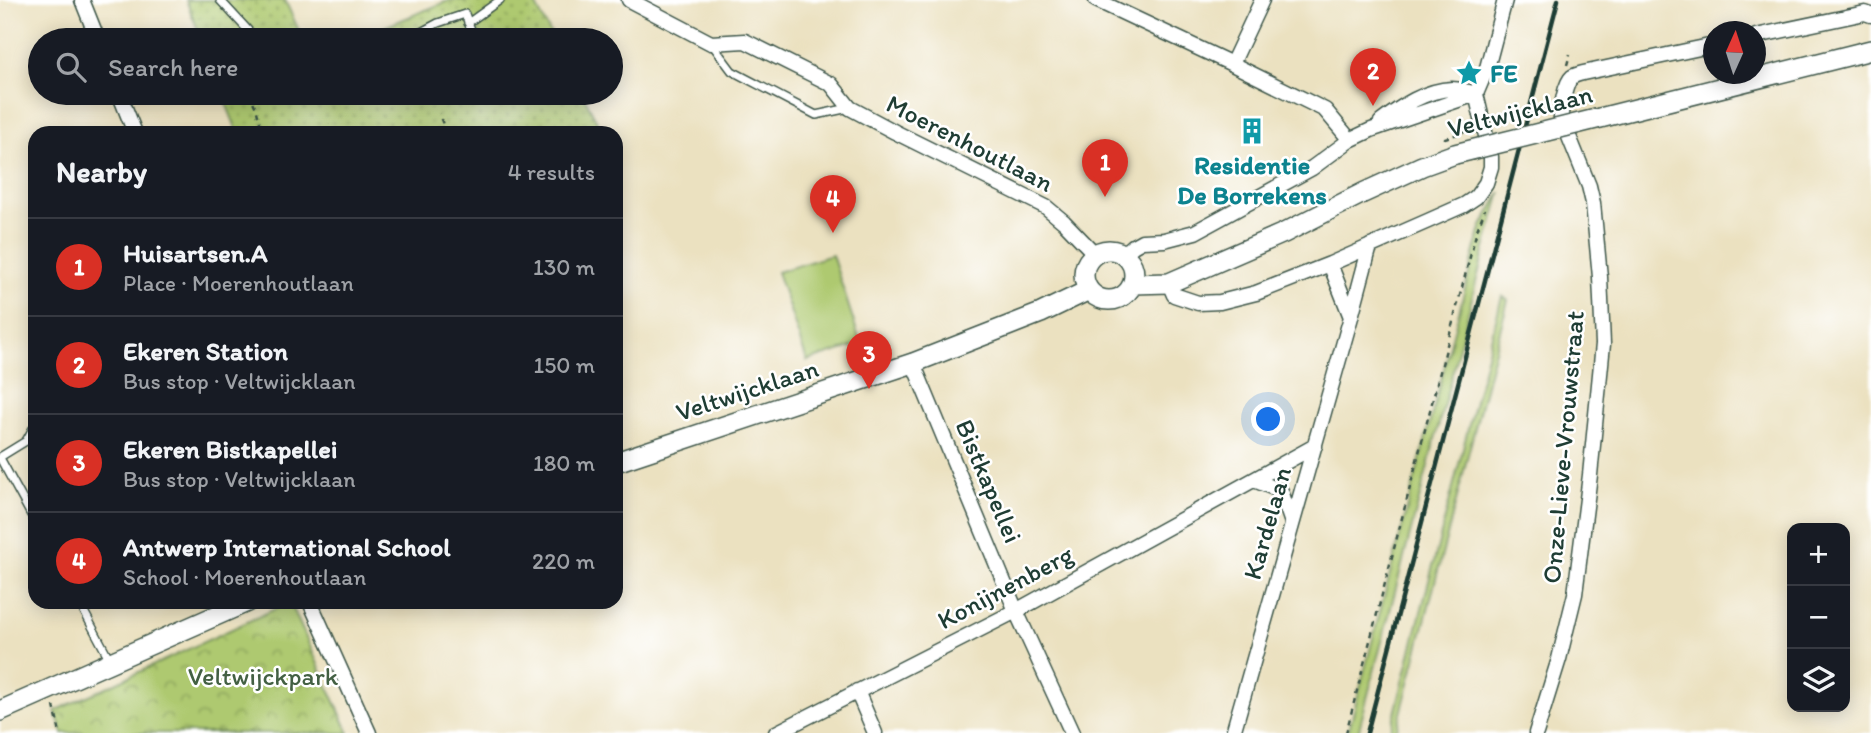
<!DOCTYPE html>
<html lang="en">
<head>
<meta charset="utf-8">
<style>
  body { margin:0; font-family:Itim,sans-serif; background:#20242c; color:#f1f3f6 }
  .controls { position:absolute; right:21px; bottom:21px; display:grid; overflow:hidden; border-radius:14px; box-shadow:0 4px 18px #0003 }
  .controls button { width:63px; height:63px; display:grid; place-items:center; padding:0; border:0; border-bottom:2px solid #363941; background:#171b24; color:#f1f3f6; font:35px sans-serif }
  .compass { position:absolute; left:1703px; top:21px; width:63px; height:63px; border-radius:50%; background:#171b24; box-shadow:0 4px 18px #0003; rotate:3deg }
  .you { position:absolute; left:1269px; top:420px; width:24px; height:24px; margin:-18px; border:5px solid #fff; border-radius:50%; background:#1a73e8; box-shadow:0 0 0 10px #1a73e833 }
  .badge { display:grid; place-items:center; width:46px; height:46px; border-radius:50%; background:#d93025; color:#fff; font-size:23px; font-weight:700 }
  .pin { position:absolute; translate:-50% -58px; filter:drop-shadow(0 2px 4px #0008) }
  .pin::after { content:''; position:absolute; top:37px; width:24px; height:21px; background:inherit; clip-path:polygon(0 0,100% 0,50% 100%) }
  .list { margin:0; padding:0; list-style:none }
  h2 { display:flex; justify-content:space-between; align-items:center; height:91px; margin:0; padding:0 28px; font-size:30px }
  h2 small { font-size:23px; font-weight:400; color:#9ea1a6 }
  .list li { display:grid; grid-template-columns:46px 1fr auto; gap:21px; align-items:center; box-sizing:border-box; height:98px; padding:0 28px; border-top:2px solid #363941 }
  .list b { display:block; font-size:26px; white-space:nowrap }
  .list p { margin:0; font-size:23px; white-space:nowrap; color:#9ea1a6 }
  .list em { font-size:23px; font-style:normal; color:#9ea1a6 }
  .icon { flex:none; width:38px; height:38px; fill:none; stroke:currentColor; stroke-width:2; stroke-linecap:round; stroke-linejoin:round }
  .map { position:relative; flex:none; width:1871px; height:733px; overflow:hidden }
  .search { position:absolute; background:#171b24; box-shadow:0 4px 18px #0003; left:28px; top:28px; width:595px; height:77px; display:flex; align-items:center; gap:18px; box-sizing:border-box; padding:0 24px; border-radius:38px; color:#9ea1a6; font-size:26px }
  .panel { position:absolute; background:#171b24; box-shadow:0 4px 18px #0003; left:28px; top:126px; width:595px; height:483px; border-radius:21px }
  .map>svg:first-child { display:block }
  .grass { fill:#aec970; stroke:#668352; stroke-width:2 }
  .park { fill:url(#park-crowns); stroke:#668352; stroke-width:2 }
  .garden { fill:url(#garden-dots); stroke:#668352; stroke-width:2 }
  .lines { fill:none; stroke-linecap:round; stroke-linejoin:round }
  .service-casing { stroke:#3e5649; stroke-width:10 }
  .minor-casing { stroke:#3e5649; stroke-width:17 }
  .tertiary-casing { stroke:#3e5649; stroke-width:22 }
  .path { stroke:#3e5649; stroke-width:2.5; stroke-dasharray:5 5; stroke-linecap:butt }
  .service { stroke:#fff; stroke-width:7 }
  .minor { stroke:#fff; stroke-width:14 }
  .tertiary { stroke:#fff; stroke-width:19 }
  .rail { stroke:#1f3d34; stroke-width:4.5 }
  .tertiary-bridge-casing { stroke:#3e5649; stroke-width:22; stroke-linecap:butt }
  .tertiary-bridge { stroke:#fff; stroke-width:19 }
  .labels { text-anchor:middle; stroke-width:5; stroke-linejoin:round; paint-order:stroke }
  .culture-label { font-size:26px; font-weight:bold; fill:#0d838f; stroke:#fff; text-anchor:start }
  .street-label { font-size:26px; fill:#1f3d34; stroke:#fff }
  .park-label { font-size:26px; fill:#436043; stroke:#fff }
</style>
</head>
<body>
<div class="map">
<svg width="1871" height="733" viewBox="0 0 1871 733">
  <defs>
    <pattern id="park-crowns" width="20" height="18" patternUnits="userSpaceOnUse" patternTransform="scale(1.75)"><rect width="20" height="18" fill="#aec970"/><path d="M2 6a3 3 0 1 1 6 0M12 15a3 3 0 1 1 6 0" fill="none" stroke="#8da45d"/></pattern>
    <pattern id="garden-dots" width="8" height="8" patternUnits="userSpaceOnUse" patternTransform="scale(1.75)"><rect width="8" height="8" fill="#aec970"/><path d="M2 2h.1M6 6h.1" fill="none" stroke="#8da45d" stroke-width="1.8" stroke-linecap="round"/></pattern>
  </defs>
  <rect width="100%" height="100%" fill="#fff"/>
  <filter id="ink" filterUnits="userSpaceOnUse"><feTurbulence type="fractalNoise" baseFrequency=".0143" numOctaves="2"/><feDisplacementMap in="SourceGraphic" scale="14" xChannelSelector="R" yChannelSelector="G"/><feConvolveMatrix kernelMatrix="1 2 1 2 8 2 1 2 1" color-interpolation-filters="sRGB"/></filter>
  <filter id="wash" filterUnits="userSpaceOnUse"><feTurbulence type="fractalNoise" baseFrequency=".00686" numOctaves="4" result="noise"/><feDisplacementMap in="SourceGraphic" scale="28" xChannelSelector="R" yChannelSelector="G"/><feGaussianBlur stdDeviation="1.57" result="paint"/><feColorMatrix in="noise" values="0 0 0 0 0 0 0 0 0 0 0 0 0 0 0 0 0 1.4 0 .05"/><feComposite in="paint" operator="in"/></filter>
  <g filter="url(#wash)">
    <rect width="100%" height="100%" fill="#ebe1c0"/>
    <path class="grass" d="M1501 192 1484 252 1358 733H1348L1481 228Z
      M832 255 861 344 807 361 777 272Z
      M1502 296 1508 300 1396 733H1390Z"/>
    <path class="park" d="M290 602 349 733H63L55 711Z"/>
    <path class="garden" d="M186 0H285L303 40H202Z
      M450 0H533L554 40H344L365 35Z
      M222 93H582L603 133H238Z"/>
  </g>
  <g filter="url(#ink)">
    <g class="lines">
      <g class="service-casing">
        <path id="service" d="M220 0 257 40
          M468 23 500 0
          M406 40 438 23 465 14 475 40
          M711 43 732 71 816 115 849 108
          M497 93 498 96
          M0 457 26 441 35 425
          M0 458 35 522
          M79 602 110 660"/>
      </g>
      <g class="minor-casing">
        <path id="minor" d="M82 0 98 40
          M629 0 711 43 745 41 831 84 850 108 895 132 1046 207 1064 222 1095 254
          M1096 0 1232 64 1325 110 1350 140
          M1756 36 1865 13 1871 15
          M1232 64 1262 0
          M119 93 135 133
          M1476 94 1487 68 1505 0
          M1381 122C1402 106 1425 90 1452 89 1459 89 1467 92 1474 93
          M1124 254 1133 246 1142 241 1164 240 1195 232 1312 168 1350 140 1371 130 1476 94
          M1330 264 1351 317
          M1169 283 1174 295 1198 303 1220 302 1256 293 1330 264 1428 221 1464 205 1476 197 1486 183 1491 167V157L1476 94
          M913 363 1016 611 1072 733
          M1254 480 1281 491 1292 523
          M310 602 369 733
          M857 691 875 733
          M776 733 1016 611 1315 446
          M1233 733 1351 317 1370 246
          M1536 733 1559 659 1575 594 1590 475 1603 344 1600 277 1593 203 1589 186 1561 117C1561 108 1565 83 1572 77 1575 75 1579 74 1583 73L1714 45"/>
      </g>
      <g class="tertiary-casing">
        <path id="tertiary" d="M1600 118 1871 50
          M1084 275a25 25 0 1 1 50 0a25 25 0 1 1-50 0Z
          M1133 284 1169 283 1284 233 1363 193 1422 166 1455 154
          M616 462 913 363 1041 313 1089 290
          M0 711 247 602"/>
      </g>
      <path class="path" d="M1567 65 1570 54
        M249 93 256 108 263 133
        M348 129 351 133
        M325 133 330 124
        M429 133 444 127 439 114
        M1445 139V138L1471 130
        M54 706 60 733
        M1346 733 1477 230 1485 209"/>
      <use href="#service" class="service"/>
      <use href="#minor" class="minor"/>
      <use href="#tertiary" class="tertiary"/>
      <path class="rail" d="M1367 733 1558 0"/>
      <g class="tertiary-bridge-casing">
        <path id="tertiary-bridge" d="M1455 154 1600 118"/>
      </g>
      <use href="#tertiary-bridge" class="tertiary-bridge"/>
    </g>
  </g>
  <defs>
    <g id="sight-bare" transform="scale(2.1)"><path d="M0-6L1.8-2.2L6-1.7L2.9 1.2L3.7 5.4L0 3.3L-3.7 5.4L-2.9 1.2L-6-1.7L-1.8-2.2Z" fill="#0f9aa8" stroke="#fff" stroke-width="2.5" paint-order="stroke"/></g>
    <g id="building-bare" transform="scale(2.1)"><path d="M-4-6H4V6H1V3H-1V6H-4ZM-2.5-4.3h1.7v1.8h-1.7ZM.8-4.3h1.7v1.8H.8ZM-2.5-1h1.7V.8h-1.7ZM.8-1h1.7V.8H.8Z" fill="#0f9aa8" stroke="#fff" stroke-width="2.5" paint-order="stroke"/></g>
  </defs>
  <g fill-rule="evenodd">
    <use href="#sight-bare" x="1469" y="73"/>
    <use href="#building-bare" x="1252" y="131"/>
  </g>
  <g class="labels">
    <g class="culture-label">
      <text x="1490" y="82">FE</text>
      <text x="1252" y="174" text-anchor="middle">Residentie<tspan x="1252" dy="30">De Borrekens</tspan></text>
    </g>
    <g class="street-label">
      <text transform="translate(1520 111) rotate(-14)" y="9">Veltwijcklaan</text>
      <text transform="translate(970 143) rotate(27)" y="9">Moerenhoutlaan</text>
      <text transform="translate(747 390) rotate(-18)" y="9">Veltwijcklaan</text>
      <text transform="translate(1563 447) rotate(-85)" y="9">Onze-Lieve-Vrouwstraat</text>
      <text transform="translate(989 481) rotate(67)" y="9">Bistkapellei</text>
      <text transform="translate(1267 523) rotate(-74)" y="9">Kardelaan</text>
      <text transform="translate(1005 587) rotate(-28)" y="9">Konijnenberg</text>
    </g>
    <g class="park-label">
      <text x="263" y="685">Veltwijckpark</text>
    </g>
  </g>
</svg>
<div class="controls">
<button>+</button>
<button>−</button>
<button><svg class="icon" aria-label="layers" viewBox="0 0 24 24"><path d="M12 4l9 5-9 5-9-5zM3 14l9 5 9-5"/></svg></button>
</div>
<svg class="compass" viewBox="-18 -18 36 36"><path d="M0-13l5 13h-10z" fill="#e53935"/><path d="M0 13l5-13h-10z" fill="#9ea1a6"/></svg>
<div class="you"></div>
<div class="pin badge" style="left:1105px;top:197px">1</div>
<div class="pin badge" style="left:1373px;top:106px">2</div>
<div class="pin badge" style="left:869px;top:389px">3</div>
<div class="pin badge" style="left:833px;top:233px">4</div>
<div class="search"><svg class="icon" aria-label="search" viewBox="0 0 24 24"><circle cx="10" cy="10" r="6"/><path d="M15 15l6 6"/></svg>Search here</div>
<section class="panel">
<h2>Nearby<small>4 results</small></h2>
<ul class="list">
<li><span class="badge">1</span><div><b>Huisartsen.A</b><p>Place · Moerenhoutlaan</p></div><em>130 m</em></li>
<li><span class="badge">2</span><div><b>Ekeren Station</b><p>Bus stop · Veltwijcklaan</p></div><em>150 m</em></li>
<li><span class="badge">3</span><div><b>Ekeren Bistkapellei</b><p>Bus stop · Veltwijcklaan</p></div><em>180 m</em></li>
<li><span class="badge">4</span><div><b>Antwerp International School</b><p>School · Moerenhoutlaan</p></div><em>220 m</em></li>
</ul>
</section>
</div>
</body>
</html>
